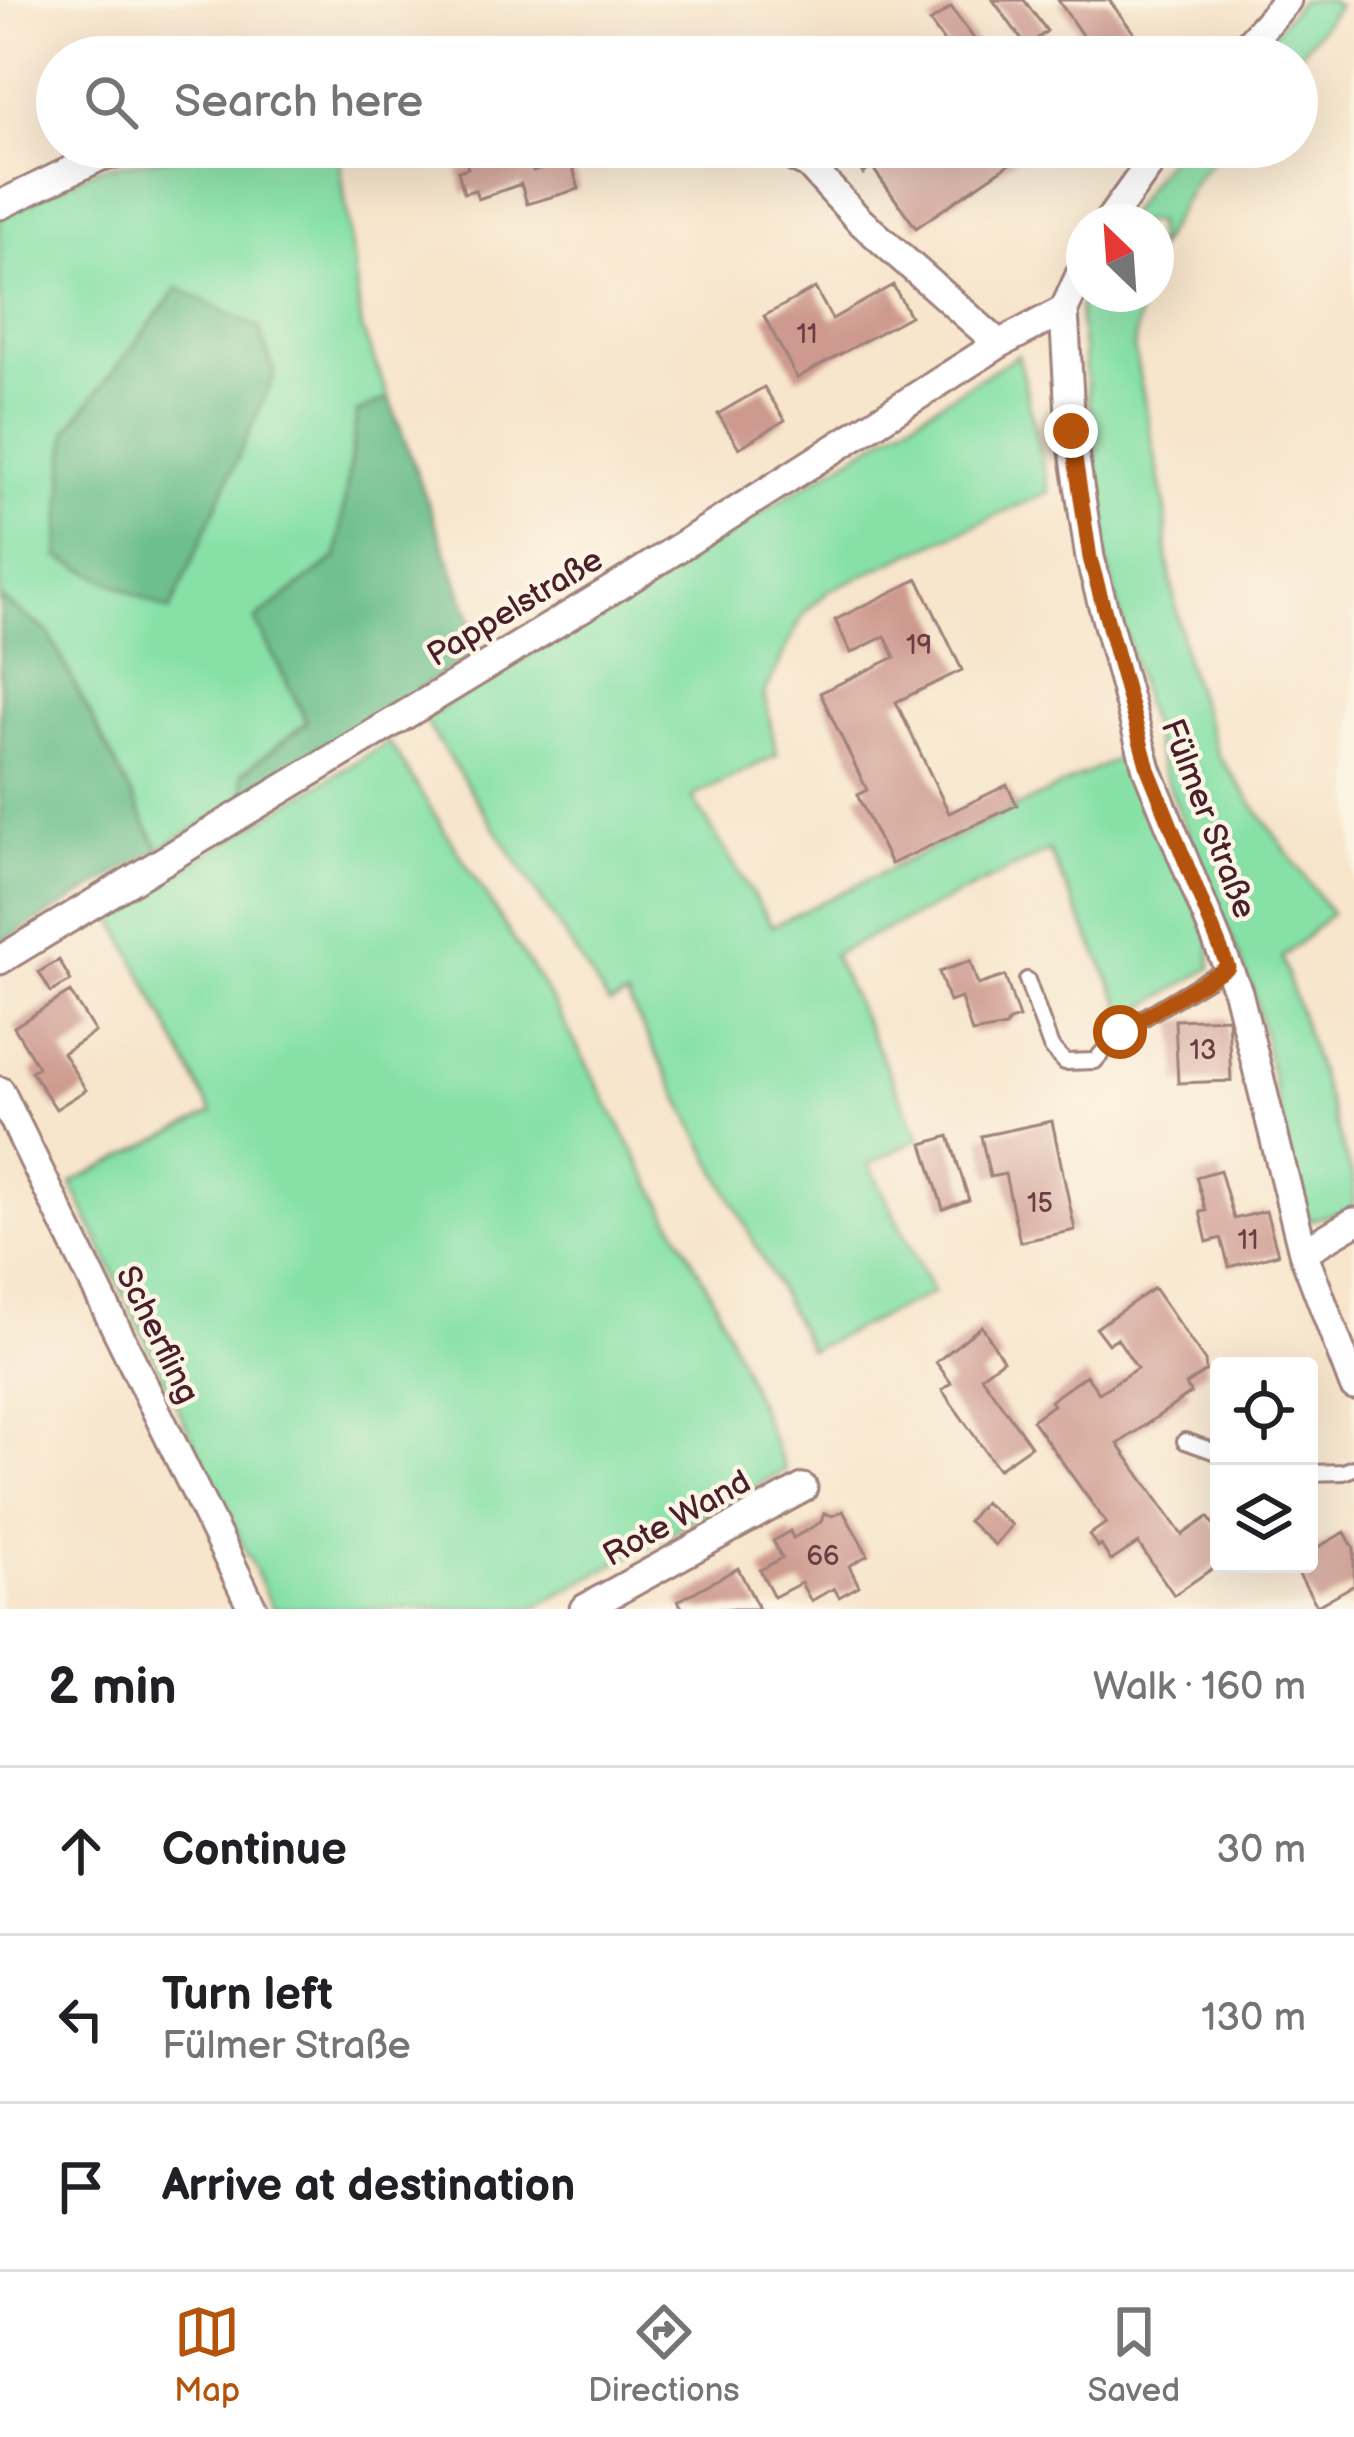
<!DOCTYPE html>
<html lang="en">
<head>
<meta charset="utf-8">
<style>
  body { margin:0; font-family:"Balsamiq Sans",sans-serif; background:#f6f6f6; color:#202124 }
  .controls { position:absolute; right:36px; bottom:36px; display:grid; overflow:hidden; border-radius:12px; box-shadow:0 12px 48px #0002 }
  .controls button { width:108px; height:108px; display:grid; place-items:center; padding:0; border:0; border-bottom:3px solid #e0e0e0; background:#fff; color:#202124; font:60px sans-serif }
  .compass { position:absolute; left:1066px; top:204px; width:108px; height:108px; border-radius:50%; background:#fff; box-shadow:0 12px 48px #0002; rotate:335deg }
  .stop { position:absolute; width:36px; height:36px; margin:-27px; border:9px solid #b45309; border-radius:50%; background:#fff }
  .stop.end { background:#b45309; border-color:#fff; box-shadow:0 3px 12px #0008 }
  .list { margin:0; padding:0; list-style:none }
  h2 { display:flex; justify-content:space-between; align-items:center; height:156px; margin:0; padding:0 48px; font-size:51px }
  h2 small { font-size:39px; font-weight:400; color:#757577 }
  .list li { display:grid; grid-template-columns:78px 1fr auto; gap:36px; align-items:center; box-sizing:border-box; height:168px; padding:0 48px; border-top:3px solid #e0e0e0 }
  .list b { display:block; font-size:45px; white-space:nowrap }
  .list p { margin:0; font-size:39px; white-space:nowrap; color:#757577 }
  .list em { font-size:39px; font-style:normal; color:#757577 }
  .icon { flex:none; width:66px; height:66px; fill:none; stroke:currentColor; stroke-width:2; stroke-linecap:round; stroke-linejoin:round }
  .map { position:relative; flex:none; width:1354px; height:1609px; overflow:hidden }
  .search { position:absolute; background:#fff; box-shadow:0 12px 48px #0002; left:36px; right:36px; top:36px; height:132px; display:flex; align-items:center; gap:30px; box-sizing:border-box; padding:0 42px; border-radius:66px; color:#757577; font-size:45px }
  .sheet { height:660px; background:#fff }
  nav { display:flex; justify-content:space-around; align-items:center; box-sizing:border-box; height:168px; border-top:3px solid #e0e0e0; background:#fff; font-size:33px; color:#757577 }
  nav a { display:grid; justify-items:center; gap:6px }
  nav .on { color:#b45309 }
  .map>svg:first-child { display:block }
  .green { fill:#87e1a7; stroke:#688069; stroke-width:3 }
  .forest { fill:#6dbf8c; stroke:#5c6f5c; stroke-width:3 }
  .building { fill:#ce9a8f }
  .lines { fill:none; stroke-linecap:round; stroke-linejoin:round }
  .service-casing { stroke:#a0827c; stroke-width:20 }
  .minor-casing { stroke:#a0827c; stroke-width:33 }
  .service { stroke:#fff; stroke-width:14 }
  .minor { stroke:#fff; stroke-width:27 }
  .route { stroke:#b45309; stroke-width:15 }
  .labels { text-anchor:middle; stroke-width:9; stroke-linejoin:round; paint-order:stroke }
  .number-label { font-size:27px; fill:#6b3e44 }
  .street-label { font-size:33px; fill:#4a1f2b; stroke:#fcf5e5 }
</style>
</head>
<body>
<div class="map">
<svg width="1354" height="1609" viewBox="0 0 1354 1609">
  <rect width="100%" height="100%" fill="#fcf5e5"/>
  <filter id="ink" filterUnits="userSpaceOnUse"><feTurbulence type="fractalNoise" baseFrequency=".00833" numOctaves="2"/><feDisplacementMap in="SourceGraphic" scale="24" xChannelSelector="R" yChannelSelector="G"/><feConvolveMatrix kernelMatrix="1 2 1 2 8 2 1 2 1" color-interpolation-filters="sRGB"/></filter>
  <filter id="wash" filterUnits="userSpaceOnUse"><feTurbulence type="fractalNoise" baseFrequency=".004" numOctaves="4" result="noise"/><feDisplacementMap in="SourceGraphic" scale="48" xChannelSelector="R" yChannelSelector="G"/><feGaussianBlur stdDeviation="2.7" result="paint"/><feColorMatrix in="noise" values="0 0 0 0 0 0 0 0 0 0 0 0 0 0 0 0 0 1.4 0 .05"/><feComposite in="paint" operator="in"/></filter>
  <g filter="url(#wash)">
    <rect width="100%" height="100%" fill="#f7e5cc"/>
    <path class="green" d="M1301 0H1329L1338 6 1297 57H1251Z
      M245 147H338L362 329 389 398 357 412 337 557 255 620 307 722 242 773 246 799 159 849 48 632 0 598V217L98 168Z
      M1176 147H1223L1195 180 1156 250V222H1122Z
      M1085 294H1141L1134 348 1166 512 1167 558 1186 663 1218 755 1331 914 1282 958 1354 1182V1208L1303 1222 1255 995 1161 767 1105 557 1079 308Z
      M1018 355 1049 492 830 590 804 613 764 694 777 755 692 797 772 926 1131 752 1210 939 1211 968 1127 1017 1049 851 833 955 920 1138 869 1164 933 1293 810 1350 627 997 609 1004 424 719Z
      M389 742 554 1004 715 1301 785 1470 532 1609H273L71 1183 212 1113 111 913Z"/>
    <path class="forest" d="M178 288 259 328 275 374 170 611 58 557 67 431Z
      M389 398 482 649 246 799 242 774 307 722 255 620 337 557 357 412Z
      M0 598 48 632 159 849 0 943Z"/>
    <g id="blocks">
      <path class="building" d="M993 0H1024L1047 31 1027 47Z
        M1058 0H1109L1137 37 1111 57H1097Z
        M951 7 987 57H955L930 22Z
        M405 147H454L455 148 409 161Z
        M520 147H526L533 171 571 160 579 189 527 204 521 184 478 199 475 190 464 193 458 171 468 168 466 160Z
        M858 147 936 148 1034 147 916 228 872 167 863 174 855 162 865 156Z
        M893 285 910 316 797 378 764 316 815 288 832 319Z
        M764 387 785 420 739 448 718 414Z
        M918 579 962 670 896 702 949 813 1007 785 1017 805 891 864 857 795 867 790 820 693 895 657 885 636 851 653 835 620Z
        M59 960 71 981 51 992 39 972Z
        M970 961 978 985 1005 976 1019 1018 1009 1021 1006 1027 972 1033 961 998 949 1002 939 972Z
        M70 992 95 1032 63 1053 86 1090 56 1109 31 1071 38 1067 14 1027Z
        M1228 1018 1231 1081 1178 1083 1175 1020Z
        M1052 1121 1075 1230 1020 1242 1005 1174 990 1177 981 1136Z
        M949 1136 969 1200 943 1209 923 1144Z
        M1220 1170 1234 1219 1266 1211 1278 1254 1229 1267 1221 1238 1207 1242 1200 1212 1206 1211 1196 1177Z
        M1154 1288 1205 1361 1206 1371 1186 1385 1191 1393 1118 1444 1182 1535 1208 1517 1219 1533V1564L1174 1595 1138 1543 1111 1561 1101 1545 1098 1547 1089 1535 1106 1523 1032 1420 1053 1405 1050 1401 1086 1375 1099 1393 1137 1368 1117 1338 1108 1344 1096 1328Z
        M982 1326 1003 1360 981 1376 1031 1446 998 1469 942 1390 951 1383 936 1362Z
        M984 1502 1012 1525 995 1545 968 1521Z
        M843 1511 868 1555 849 1566 859 1586 839 1597 834 1588 811 1601 801 1583 774 1597 760 1570 782 1558 773 1541 790 1531 793 1538 821 1522 824 1513 833 1516Z
        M1345 1532 1354 1549V1585L1317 1606 1293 1564H1309V1552Z
        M738 1568 759 1609H683L678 1601Z"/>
    </g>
  </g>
  <g filter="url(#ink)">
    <use href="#blocks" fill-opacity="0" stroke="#a0827c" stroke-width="3"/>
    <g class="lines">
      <g class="service-casing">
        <path id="service" d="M1027 980 1051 1047 1065 1062 1095 1061 1120 1032 1228 967
          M1185 1441 1219 1453
          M1309 1473 1343 1472 1354 1468"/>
      </g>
      <g class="minor-casing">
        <path id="minor" d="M1237 57 1287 0
          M773 147 809 165 859 220 999 344
          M0 205 101 156 168 147
          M1108 222 1162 147
          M1084 266 1064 310 1071 431 1090 558 1147 769 1238 992 1303 1252 1354 1386
          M0 960 631 578 999 344 1064 310
          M0 1091 253 1609
          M1303 1252 1354 1222
          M584 1609 803 1488"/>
      </g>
      <use href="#service" class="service"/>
      <use href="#minor" class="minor"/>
    </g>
  </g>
  <g class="lines" filter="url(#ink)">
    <path class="route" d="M1071 431 1090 558 1148 769 1228 967 1120 1032"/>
  </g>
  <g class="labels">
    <g class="number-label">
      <text x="807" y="343">11</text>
      <text x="919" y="654">19</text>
      <text x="1203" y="1059">13</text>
      <text x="1040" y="1212">15</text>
      <text x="1248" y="1249">11</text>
      <text x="823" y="1565">66</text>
    </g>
    <g class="street-label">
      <text transform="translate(514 606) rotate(-31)" y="12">Pappelstraße</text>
      <text transform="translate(1210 818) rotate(69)" y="12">Fülmer Straße</text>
      <text transform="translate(159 1334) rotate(64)" y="12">Scherfling</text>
      <text transform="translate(676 1517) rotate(-29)" y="12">Rote Wand</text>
    </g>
  </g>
</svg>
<div class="controls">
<button><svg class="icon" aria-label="locate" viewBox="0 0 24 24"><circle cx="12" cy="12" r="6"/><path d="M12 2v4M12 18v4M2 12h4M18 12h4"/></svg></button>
<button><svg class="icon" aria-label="layers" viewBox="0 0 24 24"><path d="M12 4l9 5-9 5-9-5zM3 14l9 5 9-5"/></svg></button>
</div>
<svg class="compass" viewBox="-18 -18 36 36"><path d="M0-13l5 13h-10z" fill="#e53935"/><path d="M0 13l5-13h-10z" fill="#757577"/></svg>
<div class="stop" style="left:1120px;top:1032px"></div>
<div class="stop end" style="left:1071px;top:431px"></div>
<div class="search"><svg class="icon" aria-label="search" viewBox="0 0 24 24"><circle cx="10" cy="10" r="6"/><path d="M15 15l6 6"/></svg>Search here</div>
</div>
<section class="sheet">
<h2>2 min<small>Walk · 160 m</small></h2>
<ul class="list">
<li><svg class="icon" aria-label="ahead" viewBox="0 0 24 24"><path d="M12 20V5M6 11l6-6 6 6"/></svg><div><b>Continue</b></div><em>30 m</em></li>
<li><svg class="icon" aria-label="left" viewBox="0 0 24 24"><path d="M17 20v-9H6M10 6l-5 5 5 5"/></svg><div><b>Turn left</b><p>Fülmer Straße</p></div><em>130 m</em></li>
<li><svg class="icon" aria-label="arrive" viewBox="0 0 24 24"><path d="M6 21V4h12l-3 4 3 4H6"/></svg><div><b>Arrive at destination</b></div></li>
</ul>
</section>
<nav>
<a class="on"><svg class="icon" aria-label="map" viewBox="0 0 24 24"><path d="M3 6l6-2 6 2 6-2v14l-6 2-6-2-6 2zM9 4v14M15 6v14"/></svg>Map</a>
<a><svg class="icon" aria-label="directions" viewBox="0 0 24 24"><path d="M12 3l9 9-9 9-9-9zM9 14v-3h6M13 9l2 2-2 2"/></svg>Directions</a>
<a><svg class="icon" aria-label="saved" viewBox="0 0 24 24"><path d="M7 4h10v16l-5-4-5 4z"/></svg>Saved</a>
</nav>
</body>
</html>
